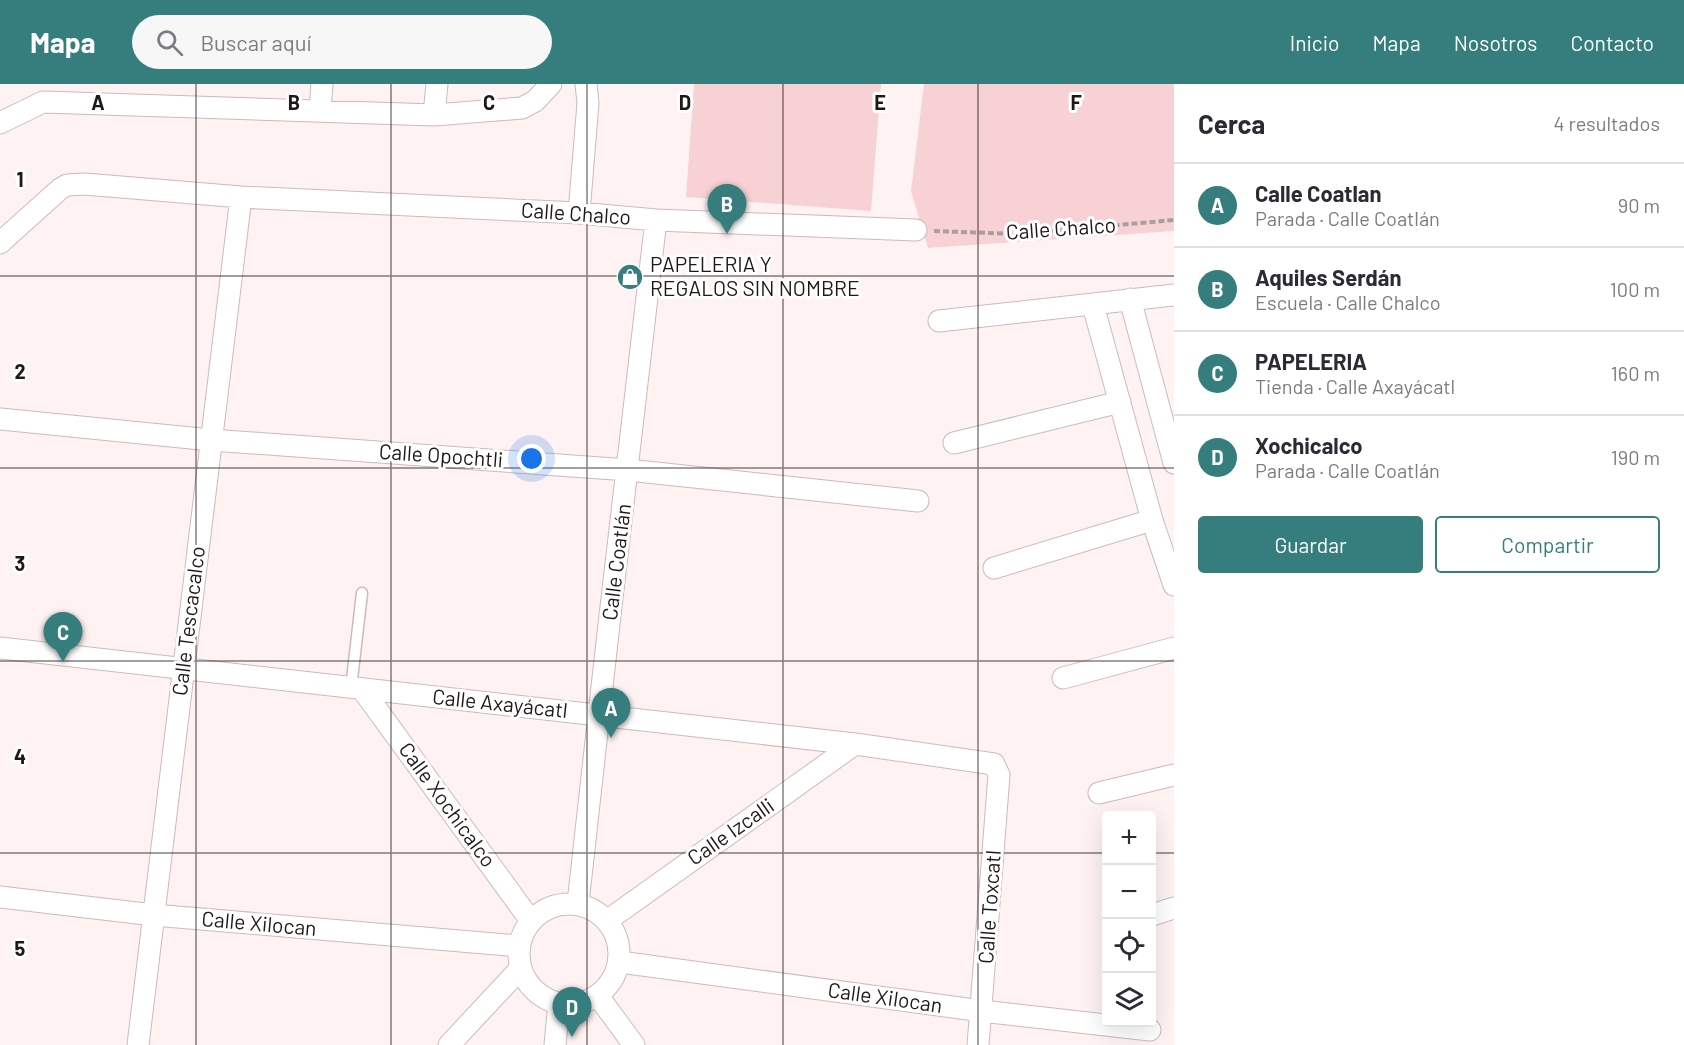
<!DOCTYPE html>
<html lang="es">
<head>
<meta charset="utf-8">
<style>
  body { margin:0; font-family:Barlow,sans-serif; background:#f7f7f7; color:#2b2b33 }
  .controls { position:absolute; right:18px; bottom:18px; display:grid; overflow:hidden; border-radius:6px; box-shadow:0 6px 24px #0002 }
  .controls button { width:54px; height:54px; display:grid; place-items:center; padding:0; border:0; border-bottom:2px solid #e1e1e2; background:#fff; color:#2b2b33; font:30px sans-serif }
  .you { position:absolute; left:532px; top:375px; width:21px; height:21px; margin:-15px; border:4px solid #fff; border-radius:50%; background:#1a73e8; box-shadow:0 0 0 9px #1a73e833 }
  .badge { display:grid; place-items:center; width:39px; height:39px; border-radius:50%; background:#357e7d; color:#fff; font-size:20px; font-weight:700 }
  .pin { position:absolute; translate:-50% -50px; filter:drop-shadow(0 2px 3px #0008) }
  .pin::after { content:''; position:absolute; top:32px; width:21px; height:18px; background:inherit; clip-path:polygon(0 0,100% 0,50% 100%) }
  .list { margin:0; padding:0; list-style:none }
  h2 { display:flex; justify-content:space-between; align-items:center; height:78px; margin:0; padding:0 24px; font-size:26px }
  h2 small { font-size:20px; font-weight:400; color:#7c7c81 }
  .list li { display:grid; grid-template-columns:39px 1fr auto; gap:18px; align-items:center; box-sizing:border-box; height:84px; padding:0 24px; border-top:2px solid #e1e1e2 }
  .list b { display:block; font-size:22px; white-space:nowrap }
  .list p { margin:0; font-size:20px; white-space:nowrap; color:#7c7c81 }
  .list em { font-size:20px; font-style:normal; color:#7c7c81 }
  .actions { display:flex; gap:12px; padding:18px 24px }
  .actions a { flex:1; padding:14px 0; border:2px solid #357e7d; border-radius:6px; text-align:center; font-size:21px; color:#357e7d }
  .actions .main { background:#357e7d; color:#fff }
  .icon { flex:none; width:33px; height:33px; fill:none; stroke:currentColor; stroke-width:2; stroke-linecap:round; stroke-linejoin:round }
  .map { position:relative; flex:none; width:1174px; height:961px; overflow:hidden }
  header { display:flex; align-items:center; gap:36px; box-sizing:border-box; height:84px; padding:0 30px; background:#357e7d; color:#fff }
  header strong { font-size:28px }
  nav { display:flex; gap:33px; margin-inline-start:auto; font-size:21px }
  .search { width:420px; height:54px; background:#f7f7f7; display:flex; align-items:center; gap:15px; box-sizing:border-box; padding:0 21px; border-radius:33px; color:#7c7c81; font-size:22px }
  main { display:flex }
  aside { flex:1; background:#fff }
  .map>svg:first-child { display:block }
  .green { fill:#f8d1d4 }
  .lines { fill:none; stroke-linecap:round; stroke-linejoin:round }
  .lane-casing { stroke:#cebabb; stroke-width:13 }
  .street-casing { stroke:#cebabb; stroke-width:23 }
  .path { stroke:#a99f9f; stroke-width:4; stroke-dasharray:6 3; stroke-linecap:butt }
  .lane { stroke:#fff; stroke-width:10 }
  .street { stroke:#fff; stroke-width:21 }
  .grid { fill:none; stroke:#1f1818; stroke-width:1.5; stroke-opacity:0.55 }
  .labels { text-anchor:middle; stroke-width:6; stroke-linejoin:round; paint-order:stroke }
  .street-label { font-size:21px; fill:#1f1818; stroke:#fff }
  .poi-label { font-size:21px; fill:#1f1818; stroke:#fff; text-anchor:start }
  .grid-label { font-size:20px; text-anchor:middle; font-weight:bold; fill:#1f1818; stroke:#fff; stroke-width:6; stroke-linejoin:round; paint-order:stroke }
</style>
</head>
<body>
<header>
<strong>Mapa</strong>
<div class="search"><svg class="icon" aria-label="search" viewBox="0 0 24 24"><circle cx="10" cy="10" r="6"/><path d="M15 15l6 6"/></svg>Buscar aquí</div>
<nav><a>Inicio</a><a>Mapa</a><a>Nosotros</a><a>Contacto</a></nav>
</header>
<main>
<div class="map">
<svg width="1174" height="961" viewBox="0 0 1174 961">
  <rect width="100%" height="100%" fill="#fef2f2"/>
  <path class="green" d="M694 0H881L871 127 686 113Z
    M924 0H1174V147L928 164 911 107Z"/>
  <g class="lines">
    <g class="lane-casing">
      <path id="lane" d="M351 604 362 509"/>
    </g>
    <g class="street-casing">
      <path id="street" d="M320 26 322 0
        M434 31 437 0
        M0 39 43 18 434 31 522 24 535 17 551 0
        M579 129 588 19 586 0
        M0 159 60 105 67 101 85 100 241 113 579 129 656 136 916 146
        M1130 215 1174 379
        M1093 221 1152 436 1174 501
        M939 237 1174 211
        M0 335 211 356 628 386 918 417
        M954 359 1120 318
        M994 484 1152 436
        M0 564 855 660 994 680 999 691 978 961
        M1063 594 1174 564
        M362 605 531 837
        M1099 709 1174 691
        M0 813 154 831 519 862
        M578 819C602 591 630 364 656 136
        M519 870a50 50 0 1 1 100 0a50 50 0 1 1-100 0Z
        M1152 831 1174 824
        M608 836 855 660
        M620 878 982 927 1150 946
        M598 912 634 961
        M138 961 241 113
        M449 961 520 885
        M555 961 559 919"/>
    </g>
    <path class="path" d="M934 147 1018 150 1174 136"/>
    <use href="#lane" class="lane"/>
    <use href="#street" class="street"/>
  </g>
  <path class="grid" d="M196 0V961M391 0V961M587 0V961M783 0V961M978 0V961M0 192H1174M0 384H1174M0 577H1174M0 769H1106M1152 769H1174"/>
  <defs>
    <g id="shop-disc" transform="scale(1.35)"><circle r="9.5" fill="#357e7d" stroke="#fff"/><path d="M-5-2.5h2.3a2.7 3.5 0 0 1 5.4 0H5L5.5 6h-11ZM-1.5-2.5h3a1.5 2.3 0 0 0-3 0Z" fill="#fff"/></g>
  </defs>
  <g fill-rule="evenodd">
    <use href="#shop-disc" x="630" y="193"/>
  </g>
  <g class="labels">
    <g class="street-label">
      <text transform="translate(576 130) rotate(4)" y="7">Calle Chalco</text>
      <text transform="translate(1061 145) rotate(-4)" y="7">Calle Chalco</text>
      <text transform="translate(441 372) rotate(4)" y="7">Calle Opochtli</text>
      <text transform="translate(617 478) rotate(-83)" y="7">Calle Coatlán</text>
      <text transform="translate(189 537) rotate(-83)" y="7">Calle Tescacalco</text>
      <text transform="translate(500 620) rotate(6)" y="7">Calle Axayácatl</text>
      <text transform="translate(447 721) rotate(54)" y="7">Calle Xochicalco</text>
      <text transform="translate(731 748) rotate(-35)" y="7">Calle Izcalli</text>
      <text transform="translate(990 823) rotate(-86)" y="7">Calle Toxcatl</text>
      <text transform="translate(259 840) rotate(5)" y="7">Calle Xilocan</text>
      <text transform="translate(885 914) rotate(8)" y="7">Calle Xilocan</text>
    </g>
    <g class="poi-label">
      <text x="650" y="188">PAPELERIA Y<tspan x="650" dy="24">REGALOS SIN NOMBRE</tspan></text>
    </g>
  </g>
  <g class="grid-label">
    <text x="98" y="26">A</text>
    <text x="294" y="26">B</text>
    <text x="489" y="26">C</text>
    <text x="685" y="26">D</text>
    <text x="880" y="26">E</text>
    <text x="1076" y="26">F</text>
    <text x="20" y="103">1</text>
    <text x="20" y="295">2</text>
    <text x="20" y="487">3</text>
    <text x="20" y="680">4</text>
    <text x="20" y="872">5</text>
  </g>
</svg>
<div class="controls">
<button>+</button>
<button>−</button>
<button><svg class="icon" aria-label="locate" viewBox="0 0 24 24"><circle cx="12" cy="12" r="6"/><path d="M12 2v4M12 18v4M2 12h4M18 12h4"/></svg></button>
<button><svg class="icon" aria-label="layers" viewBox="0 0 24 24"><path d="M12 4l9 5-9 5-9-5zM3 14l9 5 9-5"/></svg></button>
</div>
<div class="you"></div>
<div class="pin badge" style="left:611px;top:654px">A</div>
<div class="pin badge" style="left:727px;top:150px">B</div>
<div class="pin badge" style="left:63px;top:578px">C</div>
<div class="pin badge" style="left:572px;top:953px">D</div>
</div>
<aside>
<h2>Cerca<small>4 resultados</small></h2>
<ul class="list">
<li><span class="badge">A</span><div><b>Calle Coatlan</b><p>Parada · Calle Coatlán</p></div><em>90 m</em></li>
<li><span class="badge">B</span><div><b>Aquiles Serdán</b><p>Escuela · Calle Chalco</p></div><em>100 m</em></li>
<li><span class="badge">C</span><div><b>PAPELERIA</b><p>Tienda · Calle Axayácatl</p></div><em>160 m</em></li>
<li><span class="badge">D</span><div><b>Xochicalco</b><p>Parada · Calle Coatlán</p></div><em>190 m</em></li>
</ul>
<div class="actions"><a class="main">Guardar</a><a>Compartir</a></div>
</aside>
</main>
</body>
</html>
